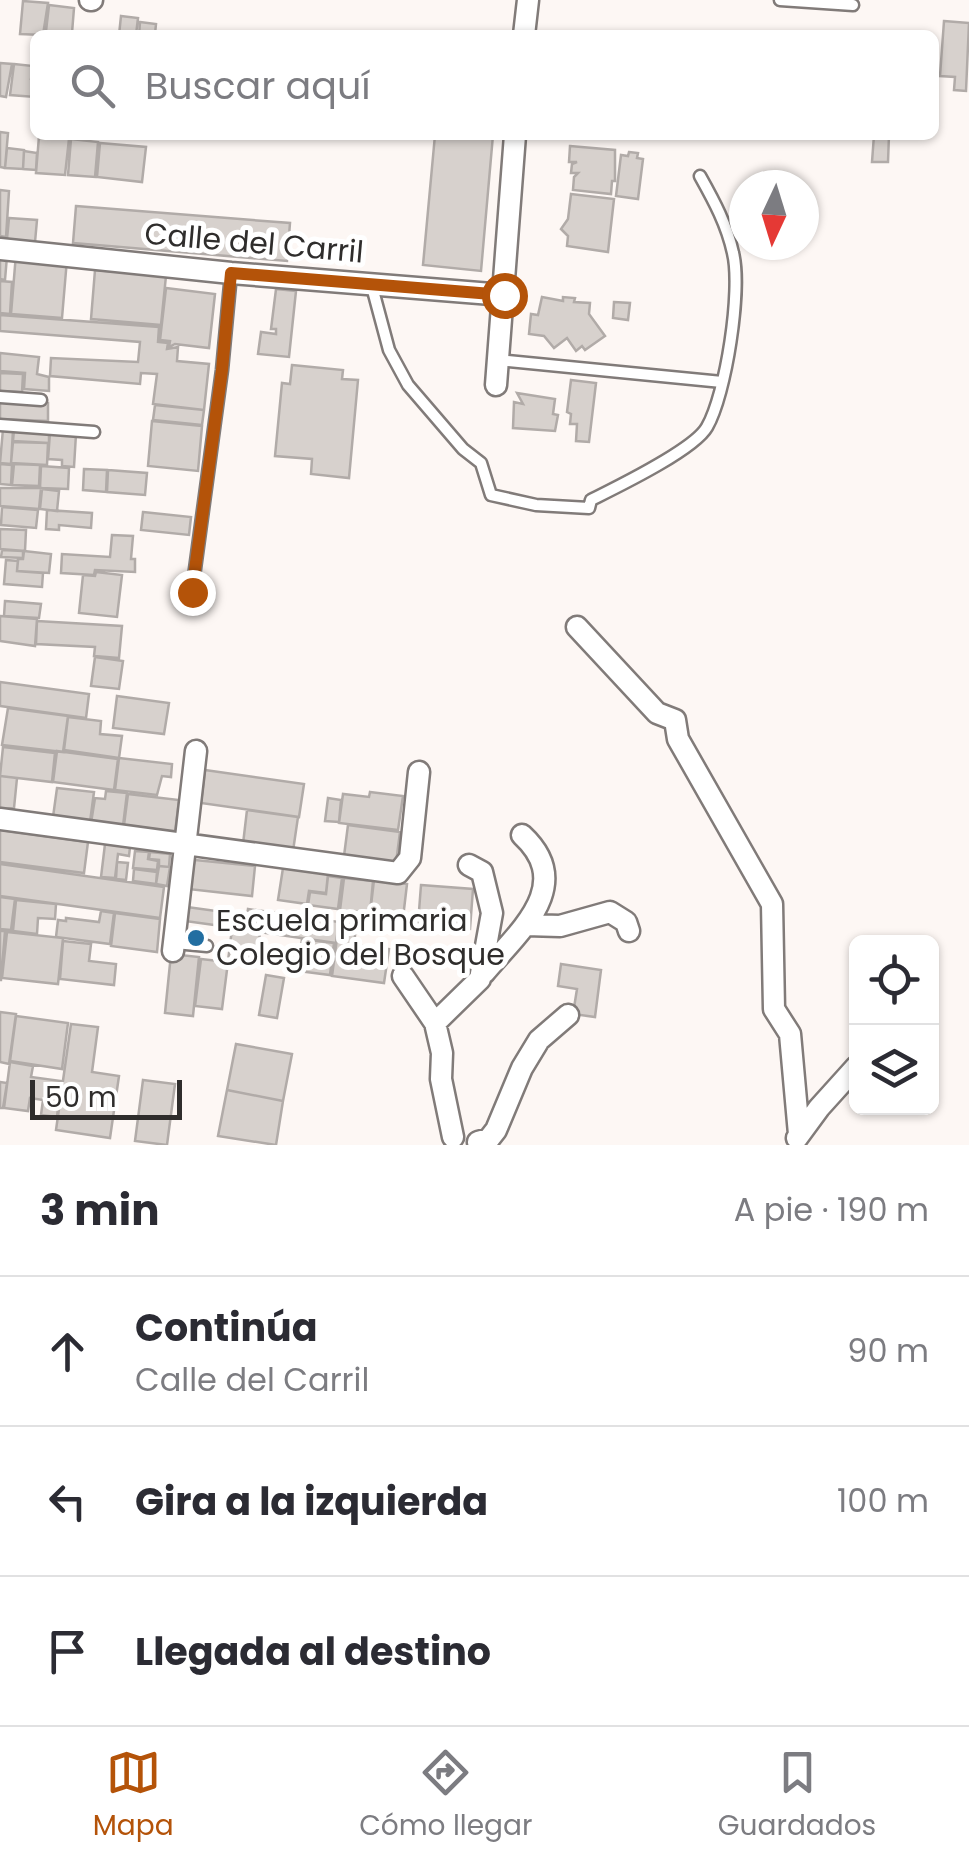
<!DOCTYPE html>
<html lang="es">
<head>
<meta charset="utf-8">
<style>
  body { margin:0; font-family:Poppins,sans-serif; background:#f2f2f3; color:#2b2b33 }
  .controls { position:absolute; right:30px; bottom:30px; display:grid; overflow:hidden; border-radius:15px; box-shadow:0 2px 8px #0004 }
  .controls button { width:90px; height:90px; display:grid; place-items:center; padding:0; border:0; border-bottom:2px solid #e1e1e2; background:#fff; color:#2b2b33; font:50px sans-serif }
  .compass { position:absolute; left:729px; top:170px; width:90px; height:90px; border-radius:50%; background:#fff; box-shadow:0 2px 8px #0004; rotate:184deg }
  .scale { position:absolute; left:30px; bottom:25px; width:152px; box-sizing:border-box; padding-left:10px; border:5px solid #2f2d2c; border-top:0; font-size:28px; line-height:35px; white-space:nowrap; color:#2f2d2c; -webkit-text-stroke:8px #fff; paint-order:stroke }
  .stop { position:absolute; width:30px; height:30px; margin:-22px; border:8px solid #b45309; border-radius:50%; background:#fff }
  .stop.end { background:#b45309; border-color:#fff; box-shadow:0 2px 10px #0008 }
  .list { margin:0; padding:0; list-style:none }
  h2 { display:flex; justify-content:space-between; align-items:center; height:130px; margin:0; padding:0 40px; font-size:42px }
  h2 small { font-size:32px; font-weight:400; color:#7c7c81 }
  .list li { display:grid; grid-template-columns:65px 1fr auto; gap:30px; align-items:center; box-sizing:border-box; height:150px; padding:0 40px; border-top:2px solid #e1e1e2 }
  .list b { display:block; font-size:38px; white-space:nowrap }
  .list p { margin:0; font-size:32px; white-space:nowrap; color:#7c7c81 }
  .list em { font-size:32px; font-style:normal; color:#7c7c81 }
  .icon { flex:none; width:55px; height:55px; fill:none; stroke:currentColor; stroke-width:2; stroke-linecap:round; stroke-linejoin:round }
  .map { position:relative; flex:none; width:969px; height:1145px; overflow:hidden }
  .search { position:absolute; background:#fff; box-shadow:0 2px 8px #0004; left:30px; right:30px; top:30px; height:110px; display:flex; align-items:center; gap:25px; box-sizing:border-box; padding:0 35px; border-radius:15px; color:#7c7c81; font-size:38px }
  .sheet { height:580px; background:#fff }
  nav { display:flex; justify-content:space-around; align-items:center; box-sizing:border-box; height:140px; border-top:2px solid #e1e1e2; background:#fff; font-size:28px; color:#7c7c81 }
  nav a { display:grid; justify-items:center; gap:5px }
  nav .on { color:#b45309 }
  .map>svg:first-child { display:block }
  .building { fill:#d7d1cd; stroke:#b1aba8; stroke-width:2.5 }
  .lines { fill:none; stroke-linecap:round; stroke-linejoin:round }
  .service-casing { stroke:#817b79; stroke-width:15 }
  .minor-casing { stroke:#817b79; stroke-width:25 }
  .service { stroke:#fff; stroke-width:10 }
  .minor { stroke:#fff; stroke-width:20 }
  .route { stroke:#b45309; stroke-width:12 }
  .poi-dot { fill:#226ea1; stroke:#fff; stroke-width:4 }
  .labels { text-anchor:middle; stroke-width:10; stroke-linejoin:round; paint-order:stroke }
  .street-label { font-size:30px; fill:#2f2d2c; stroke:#fff }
  .poi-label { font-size:30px; fill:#2f2d2c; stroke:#fff; text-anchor:start }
</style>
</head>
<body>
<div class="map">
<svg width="969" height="1145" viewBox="0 0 969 1145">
  <rect width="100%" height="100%" fill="#fdf7f4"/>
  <path class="building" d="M23 1 48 3 43 35 20 34Z
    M49 5 74 8 72 33 46 31Z
    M121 16 138 18 136 35H119Z
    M944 21 969 23 966 91 954 90 955 77 940 76Z
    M140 22 156 24 155 34 163 35H139Z
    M0 63 12 64 6 97 0 96Z
    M14 64 33 66 31 79 35 80V97L10 95Z
    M0 132 8 133 5 168 0 167Z
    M435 135H493L481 271 423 265Z
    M874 135H889L888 162H872Z
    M39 136 69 139 65 175 36 173Z
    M71 139 98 142 95 177 68 175Z
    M100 143 146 147 142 182 97 177Z
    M570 146 615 150V181H612L611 194 573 190 574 177 578 173H571L572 164 577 162H569Z
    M7 148 24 150 23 169 5 168Z
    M24 151 37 153 36 170 23 169Z
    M629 152 638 153 637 158 643 159 638 199 616 196 621 155 628 156Z
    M0 190 9 191 6 237 0 236Z
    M571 194 614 199 608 252 567 246 568 236 561 229 568 219Z
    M76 206 290 223 287 261 73 243Z
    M9 218 37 220 35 242 7 239Z
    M16 254 67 259 62 318 11 314Z
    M0 255 7 256 5 280 0 279Z
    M95 270 166 276 161 325 91 319Z
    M0 281 12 282 10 314 0 313Z
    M166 288 215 294 209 348 175 344 169 347 170 341 160 340Z
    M276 289 296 291 289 357 258 354 261 332 276 334V329H271Z
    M542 297 563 301V297L575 298 574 302 590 303 589 314 605 336 585 350 582 346 576 351 567 338 554 348 544 336 529 334 531 314 538 315Z
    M614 302 630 303 628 320 613 318Z
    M0 315 159 327 158 342 168 343 167 349 178 347 177 361 209 364 204 410 153 404 157 374 141 373 140 384 50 376 51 358 138 362 140 342 0 331Z
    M0 353 39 357 37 374 49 377V391L24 389 25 373 0 371Z
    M292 365 343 370 342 379 358 380 349 478 311 474 312 459 275 456 282 383 290 384Z
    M0 373 23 374 22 392 0 391Z
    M571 380 596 383 589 442 576 441 577 424H570L571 414 567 412Z
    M517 393 555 399 553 414 558 415 555 431 513 428 514 402 523 404Z
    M0 401 48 403V421L0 419Z
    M155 405 204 410 202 425 153 420Z
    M152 421 202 426 198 471 148 466Z
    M3 429 13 430 11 464 0 463Z
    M14 430 49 432V443L13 441Z
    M50 433 76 434 74 467 62 466V460L48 459Z
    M13 442 48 443 47 465 11 463Z
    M0 464 12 465 11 485 0 484Z
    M14 464 40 465 39 486 12 485Z
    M41 466 69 468 68 489 40 488Z
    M84 469 107 470 106 492 83 490Z
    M108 470 147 473 145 495 107 492Z
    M0 488H41L39 509 0 506Z
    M42 489 59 491 57 511 40 509Z
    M2 507 38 510 36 528 1 525Z
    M47 510 92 513 91 528 59 525V530L46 529Z
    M143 512 191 517 189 535 141 530Z
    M0 529 26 530 25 551 0 549Z
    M112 535 133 536 131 559H135V572L95 570 94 575 61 573 62 554 110 557Z
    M2 550 23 551V558L1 557Z
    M24 551 51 554 49 573 17 571 18 559H23Z
    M6 560 18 561 17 571 43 573 42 587 4 584Z
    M96 572 122 575 117 617 79 613 83 575 95 576Z
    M5 601 41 604 39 618 4 616Z
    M0 616 37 619 35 646 0 641Z
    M37 621 122 626 119 658 94 656 95 647 36 644Z
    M95 657 123 661 119 689 91 686Z
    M0 682 89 694 86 718 0 706Z
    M117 696 169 703 164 734 113 728Z
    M8 708 68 716 63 752 2 745Z
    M68 717 101 721 100 734 122 736 119 758 64 750Z
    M3 747 55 753 52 782 0 776Z
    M57 751 118 759 114 790 53 782Z
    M119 758 172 764 171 777 162 776 157 795 115 790Z
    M205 770 304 784 299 817 201 803Z
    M0 776 17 778 14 808 0 809Z
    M57 788 94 792 90 822 53 817Z
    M106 791 127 793 123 826 91 823 95 798 105 799Z
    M370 792 403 796 398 830 339 823 343 794 369 797Z
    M128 794 179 800 175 832 124 825Z
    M328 798 341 800 339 822 325 821Z
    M247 810 298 817 293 851 243 844Z
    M348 825 400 832 396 863 344 856Z
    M0 830 88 842 84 873 0 862Z
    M105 844 130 847 129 856 118 854 115 878 101 877Z
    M135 851 149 852 148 859 158 861 157 870 133 868Z
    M150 852 170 854 169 867 159 866V860L149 859Z
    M195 860 255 866 252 896 188 889Z
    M117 862 128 863 126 880 116 879Z
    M0 864 164 887 160 918 0 896Z
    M159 866 170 867 167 886 156 884Z
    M283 868 328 874 326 893 309 891 307 904 278 900Z
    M134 869 157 872 156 884 133 881Z
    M328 876 342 878 338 909 308 905 310 892 326 894Z
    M344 878 373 881 370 913 340 910Z
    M374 880 407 884 403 918 370 914Z
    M421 885 473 889 470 929 418 924Z
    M0 897 15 899 11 930 0 929Z
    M16 900 56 904 55 919 38 918 37 934 13 931Z
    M187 907 231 913 229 927 185 921Z
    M248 909 339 922 336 943 245 930Z
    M101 911 114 913 110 944 56 937 58 920 66 921V918L99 922Z
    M115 913 160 919 157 952 111 946Z
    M339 923 356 926 354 945 389 949 384 983 332 976Z
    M232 929 260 933 255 965 228 961Z
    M0 931H5L1 980H0Z
    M7 932 63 938 58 984 2 978Z
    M302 939 334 943 330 975 298 971Z
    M63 941 91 944 89 961 116 964 114 985 60 979Z
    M171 954 199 957 193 1016 165 1013Z
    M201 959 228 962 222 1009 195 1006Z
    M561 964 601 970 595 1017 573 1014 577 989 558 986Z
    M266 975 284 978 277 1018 259 1015Z
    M0 1012 16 1014 9 1064 0 1062Z
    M16 1016 68 1023 62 1069 10 1061Z
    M71 1024 98 1027 92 1072 119 1076 110 1138 56 1130Z
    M236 1044 292 1054 283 1101 227 1090Z
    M10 1062 33 1066 31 1077 61 1081 57 1117 41 1115 43 1100 30 1098 28 1111 4 1108Z
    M143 1080 175 1084 167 1145 135 1141Z
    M0 1082 7 1083 3 1108H0Z
    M227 1090 283 1101 276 1145 218 1136Z"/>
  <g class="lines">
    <g class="service-casing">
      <path id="service" d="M780 0 853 5
        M371 283 389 350 408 385 463 449 481 463 491 495 536 505 589 508 591 500C617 487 694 450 707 427 726 394 742 290 733 253 727 225 714 201 700 176
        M498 360 722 382
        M0 397 41 400
        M0 425 94 432
        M192 591 222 370 231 274
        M175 943 207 946"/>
    </g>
    <g class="minor-casing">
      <path id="minor" d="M90 0H92
        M524 35 528 0
        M0 249 231 273 504 295
        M496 385 515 135
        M577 627 657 713 675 720 678 739 772 904 774 1009 790 1034 799 1134
        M0 819 398 873 410 858 419 772
        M526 925 560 926 610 912 626 922 629 931
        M173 951 196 751
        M484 973C517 933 577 886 522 835
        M403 976 435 1023 442 1053 441 1079 453 1137
        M435 1023 480 979 492 913 482 872 469 865
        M797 1138 819 1108 856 1067
        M478 1142 489 1139 496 1130 522 1068 539 1040 568 1015"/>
    </g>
    <use href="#service" class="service"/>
    <use href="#minor" class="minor"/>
  </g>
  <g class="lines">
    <path class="route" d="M192 592 222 370 231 273 504 295"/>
  </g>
  <circle class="poi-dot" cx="196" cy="938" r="10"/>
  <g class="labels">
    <g class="street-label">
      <text transform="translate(254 243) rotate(5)" y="10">Calle del Carril</text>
    </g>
    <g class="poi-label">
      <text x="216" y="931">Escuela primaria<tspan x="216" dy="34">Colegio del Bosque</tspan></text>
    </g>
  </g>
</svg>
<div class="controls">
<button><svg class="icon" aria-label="locate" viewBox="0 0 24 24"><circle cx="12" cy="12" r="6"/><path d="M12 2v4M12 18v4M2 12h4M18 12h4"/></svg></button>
<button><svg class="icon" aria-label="layers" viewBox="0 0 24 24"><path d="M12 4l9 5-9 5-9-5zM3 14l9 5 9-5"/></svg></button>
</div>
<svg class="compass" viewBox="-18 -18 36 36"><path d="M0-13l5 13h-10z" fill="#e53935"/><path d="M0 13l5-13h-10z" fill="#7c7c81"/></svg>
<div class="scale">50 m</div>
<div class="stop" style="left:504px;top:295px"></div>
<div class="stop end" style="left:192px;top:592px"></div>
<div class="search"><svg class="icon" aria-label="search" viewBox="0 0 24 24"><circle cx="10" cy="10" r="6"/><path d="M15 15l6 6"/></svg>Buscar aquí</div>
</div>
<section class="sheet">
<h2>3 min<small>A pie · 190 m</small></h2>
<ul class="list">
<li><svg class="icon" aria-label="ahead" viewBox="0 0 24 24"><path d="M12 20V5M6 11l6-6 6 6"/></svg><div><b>Continúa</b><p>Calle del Carril</p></div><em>90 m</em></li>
<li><svg class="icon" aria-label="left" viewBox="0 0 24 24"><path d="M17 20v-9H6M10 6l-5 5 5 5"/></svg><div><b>Gira a la izquierda</b></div><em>100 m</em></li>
<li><svg class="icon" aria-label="arrive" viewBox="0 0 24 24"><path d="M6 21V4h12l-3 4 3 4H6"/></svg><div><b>Llegada al destino</b></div></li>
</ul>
</section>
<nav>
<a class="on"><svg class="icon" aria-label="map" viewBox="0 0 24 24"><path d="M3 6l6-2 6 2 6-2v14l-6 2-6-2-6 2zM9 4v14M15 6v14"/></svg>Mapa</a>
<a><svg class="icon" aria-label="directions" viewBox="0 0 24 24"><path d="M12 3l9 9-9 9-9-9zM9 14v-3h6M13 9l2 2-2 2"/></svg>Cómo llegar</a>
<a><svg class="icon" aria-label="saved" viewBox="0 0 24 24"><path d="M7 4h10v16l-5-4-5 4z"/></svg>Guardados</a>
</nav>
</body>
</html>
